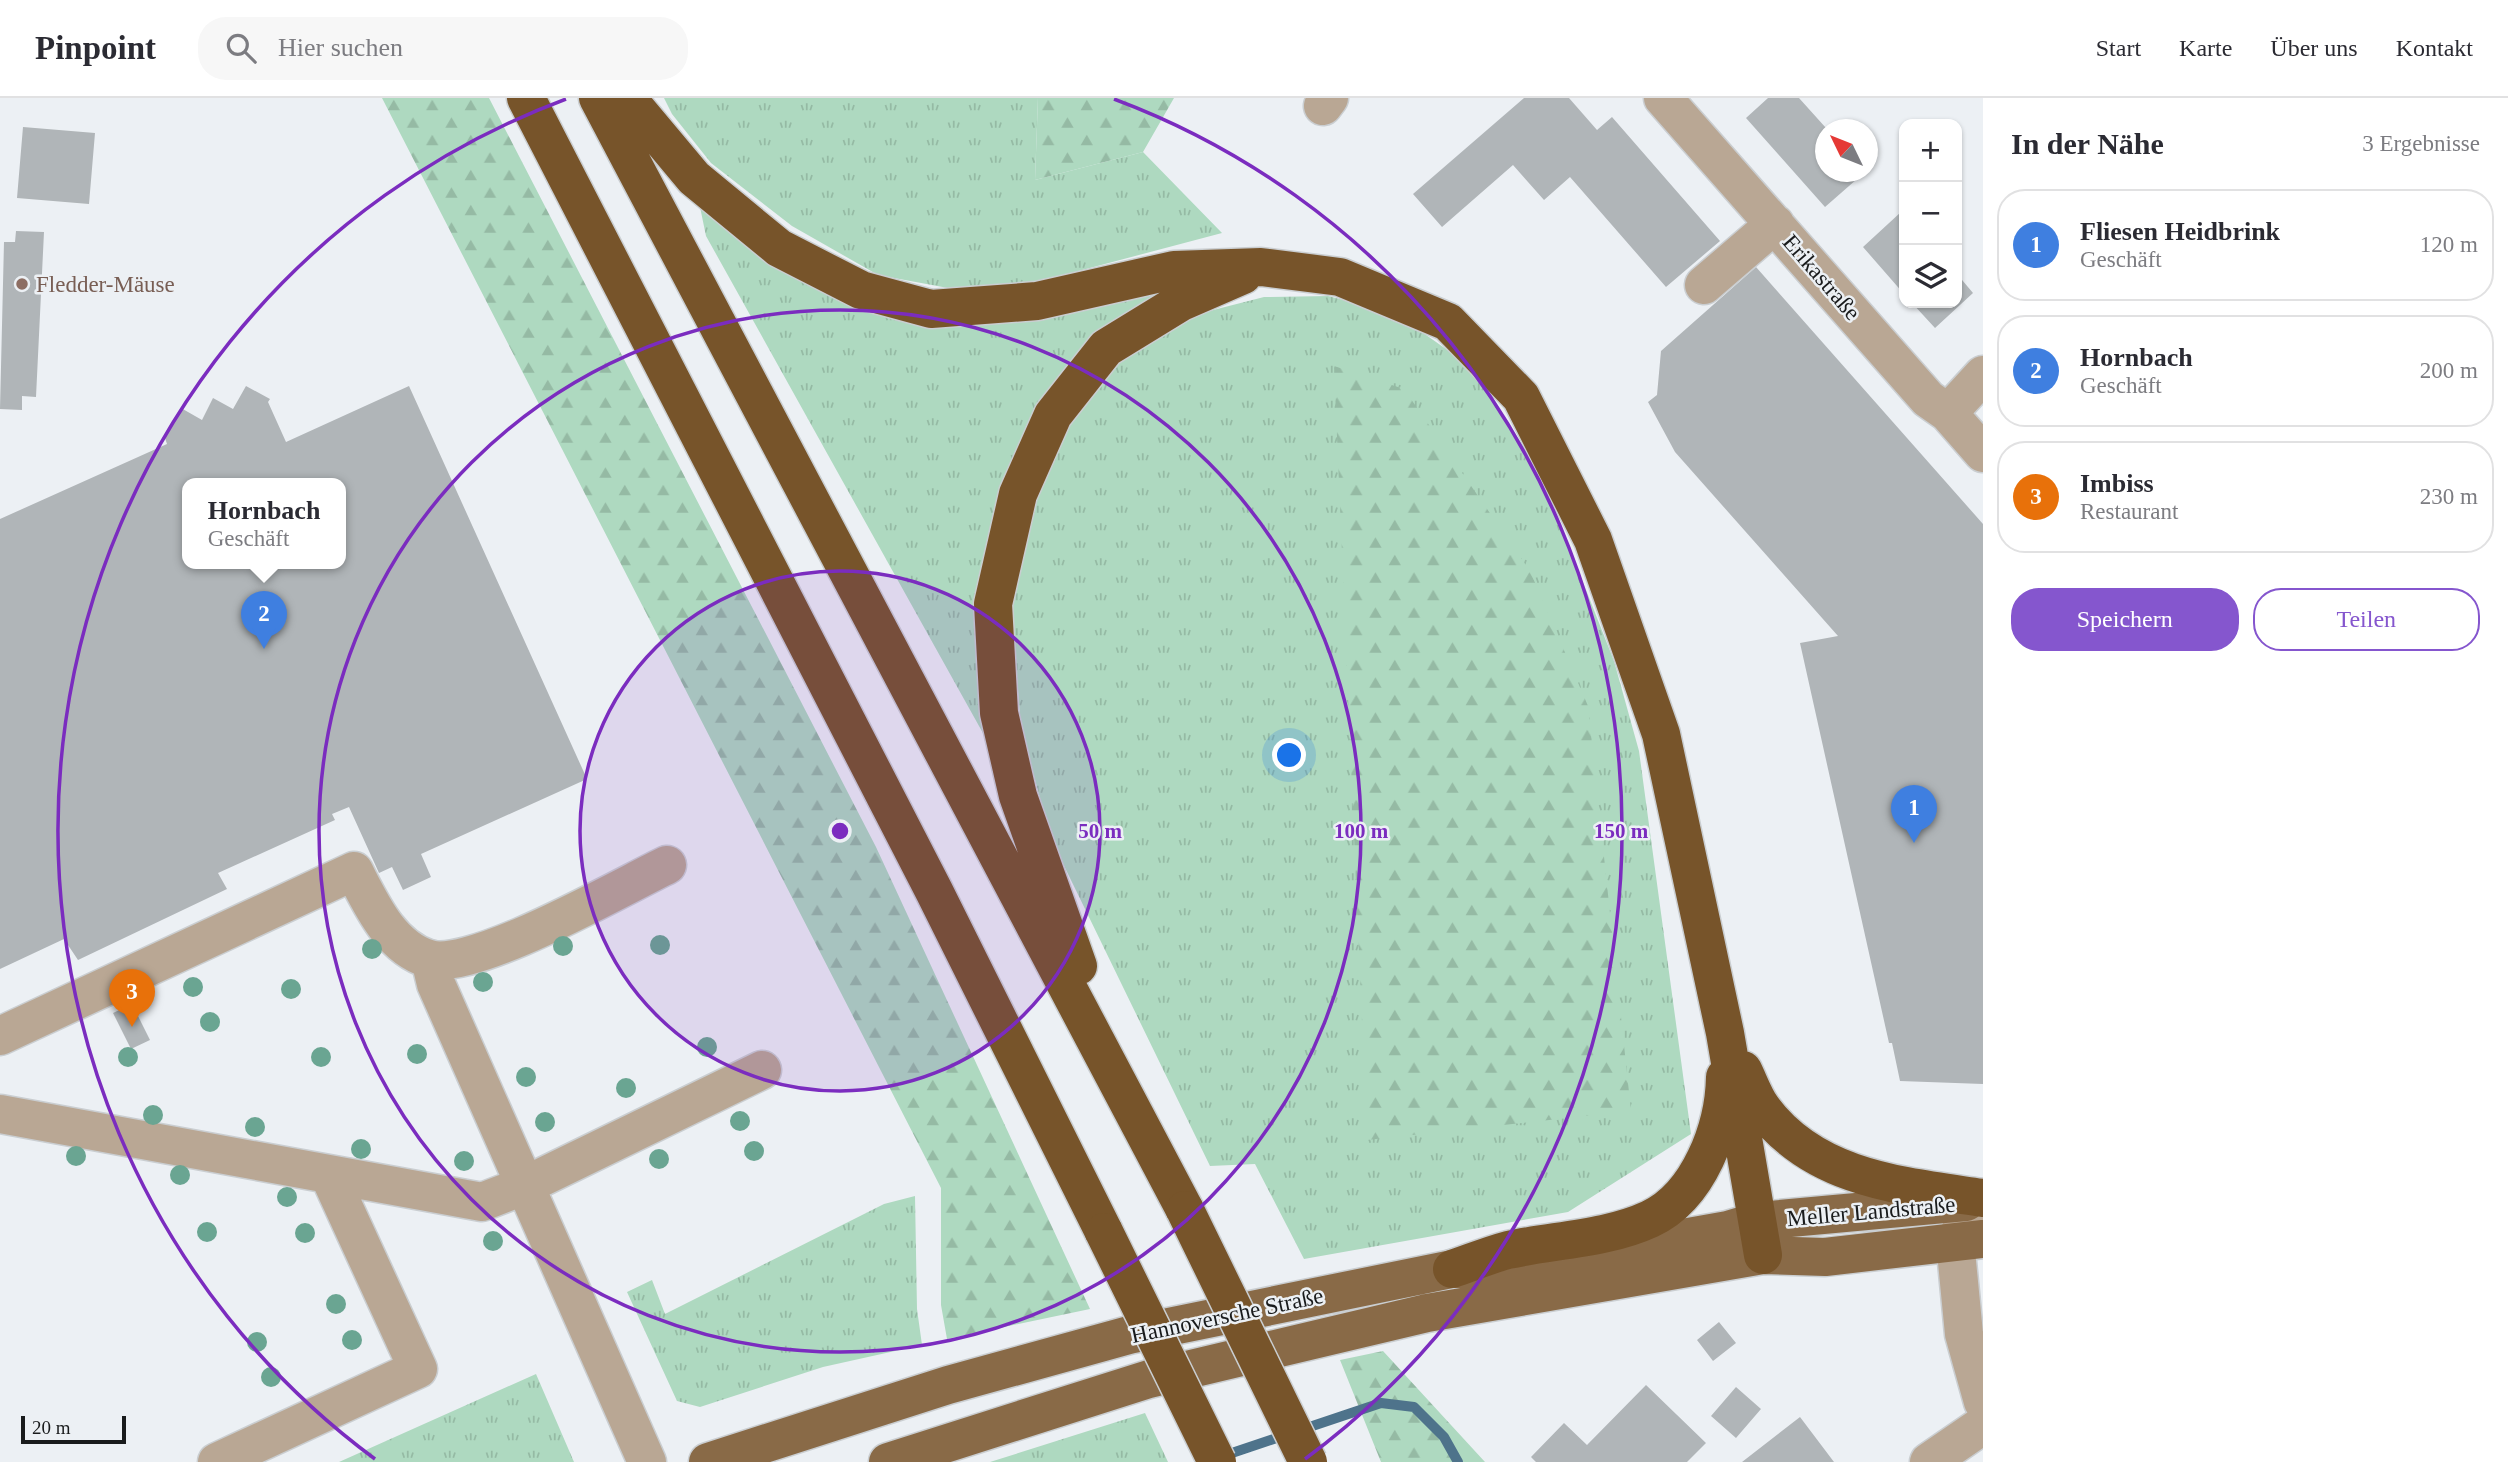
<!DOCTYPE html>
<html lang="de">
<head>
<meta charset="utf-8">
<style>
  body { margin:0; font-family:"Times New Roman",serif; background:#f7f7f7; color:#2b2b33 }
  .controls { position:absolute; right:21px; top:21px; display:grid; overflow:hidden; border-radius:14px; box-shadow:0 2px 5px #0004 }
  .controls button { width:63px; height:63px; display:grid; place-items:center; padding:0; border:0; border-bottom:2px solid #e1e1e2; background:#fff; color:#2b2b33; font:35px sans-serif }
  .compass { position:absolute; left:1815px; top:21px; width:63px; height:63px; border-radius:50%; background:#fff; box-shadow:0 2px 5px #0004; rotate:313deg }
  .scale { position:absolute; left:21px; bottom:18px; width:105px; box-sizing:border-box; padding-left:7px; border:4px solid #191b1c; border-top:0; font-size:19px; line-height:24px; white-space:nowrap; color:#191b1c; -webkit-text-stroke:5px #ecf0f4; paint-order:stroke }
  .you { position:absolute; left:1290px; top:658px; width:24px; height:24px; margin:-18px; border:5px solid #fff; border-radius:50%; background:#1a73e8; box-shadow:0 0 0 10px #1a73e833 }
  .badge { display:grid; place-items:center; width:46px; height:46px; border-radius:50%; background:#8556ce; color:#fff; font-size:23px; font-weight:700 }
  .pin { position:absolute; translate:-50% -58px; filter:drop-shadow(0 2px 4px #0008) }
  .pin::after { content:''; position:absolute; top:37px; width:24px; height:21px; background:inherit; clip-path:polygon(0 0,100% 0,50% 100%) }
  .popup { position:absolute; left:182px; top:380px; width:164px; height:91px; box-sizing:border-box; display:grid; place-content:center; border-radius:14px; background:#fff; filter:drop-shadow(0 2px 5px #0005); font-size:23px; white-space:nowrap; color:#7c7c81 }
  .popup b { font-size:26px; color:#2b2b33 }
  .popup::after { content:''; position:absolute; left:50%; top:100%; margin-left:-14px; border:14px solid transparent; border-top-color:#fff }
  .list { margin:0; padding:0; list-style:none }
  h2 { display:flex; justify-content:space-between; align-items:center; height:91px; margin:0; padding:0 28px; font-size:30px }
  h2 small { font-size:23px; font-weight:400; color:#7c7c81 }
  .list li { display:grid; grid-template-columns:46px 1fr auto; gap:21px; align-items:center; box-sizing:border-box; height:112px; margin:0 14px 14px; padding:0 14px; border:2px solid #e1e1e2; border-radius:28px }
  .list b { display:block; font-size:26px; white-space:nowrap }
  .list p { margin:0; font-size:23px; white-space:nowrap; color:#7c7c81 }
  .list em { font-size:23px; font-style:normal; color:#7c7c81 }
  .actions { display:flex; gap:14px; padding:21px 28px }
  .actions a { flex:1; padding:16px 0; border:2px solid #8556ce; border-radius:28px; text-align:center; font-size:24px; color:#8556ce }
  .actions .main { background:#8556ce; color:#fff }
  .icon { flex:none; width:38px; height:38px; fill:none; stroke:currentColor; stroke-width:2; stroke-linecap:round; stroke-linejoin:round }
  .map { position:relative; flex:none; width:1983px; height:1364px; overflow:hidden }
  header { display:flex; align-items:center; gap:42px; box-sizing:border-box; height:98px; padding:0 35px; background:#fff; border-bottom:2px solid #e1e1e2 }
  header strong { font-size:33px }
  nav { display:flex; gap:38px; margin-inline-start:auto; font-size:24px }
  .search { width:490px; height:63px; background:#f7f7f7; display:flex; align-items:center; gap:18px; box-sizing:border-box; padding:0 24px; border-radius:28px; color:#7c7c81; font-size:26px }
  main { display:flex }
  aside { flex:1; background:#fff }
  .map>svg:first-child { display:block }
  .grass { fill:url(#grass-tufts) }
  .forest { fill:url(#forest-firs) }
  .lines { fill:none; stroke-linecap:round; stroke-linejoin:round }
  .stream { stroke:#4e738b; stroke-width:10 }
  .building { fill:#b0b5b8; fill-rule:evenodd }
  .minor-casing { stroke:#caced1; stroke-width:41 }
  .major-casing { stroke:#caced1; stroke-width:41 }
  .highway-casing { stroke:#caced1; stroke-width:41 }
  .minor { stroke:#b9a794; stroke-width:38 }
  .major { stroke:#896a47; stroke-width:38 }
  .highway { stroke:#77542a; stroke-width:38 }
  .highway-bridge-casing { stroke:#caced1; stroke-width:41; stroke-linecap:butt }
  .highway-bridge { stroke:#77542a; stroke-width:38 }
  .tree { fill:#6aa592 }
  .ring { fill:none; stroke:#7b2cbf; stroke-width:3.5 }
  .education-dot { fill:#8d6e63; stroke:#ecf0f4; stroke-width:2.5 }
  .labels { text-anchor:middle; stroke-width:5; stroke-linejoin:round; paint-order:stroke }
  .street-label { font-size:23px; fill:#191b1c; stroke:#ecf0f4 }
  .education-label { font-size:23px; fill:#785e54; stroke:#ecf0f4; text-anchor:start }
  .centre { fill:#7b2cbf; stroke:#ecf0f4; stroke-width:3.5 }
  .ring-label { font-size:21px; text-anchor:middle; font-weight:bold; fill:#7b2cbf; stroke:#ecf0f4; stroke-width:5; stroke-linejoin:round; paint-order:stroke }
</style>
</head>
<body>
<header>
<strong>Pinpoint</strong>
<div class="search"><svg class="icon" aria-label="search" viewBox="0 0 24 24"><circle cx="10" cy="10" r="6"/><path d="M15 15l6 6"/></svg>Hier suchen</div>
<nav><a>Start</a><a>Karte</a><a>Über uns</a><a>Kontakt</a></nav>
</header>
<main>
<div class="map">
<svg width="1983" height="1364" viewBox="0 0 1983 1364">
  <defs>
    <pattern id="grass-tufts" width="24" height="20" patternUnits="userSpaceOnUse" patternTransform="scale(1.75)"><rect width="24" height="20" fill="#aed9c0"/><path d="M3 7l-1-3M5 7V3M7 7l1-3M15 17l-1-3M17 17v-4M19 17l1-3" fill="none" stroke="#95baa4"/></pattern>
    <pattern id="forest-firs" width="22" height="20" patternUnits="userSpaceOnUse" patternTransform="scale(1.75)"><rect width="22" height="20" fill="#aed9c0"/><path d="M5 1l3.5 6h-7zM16 11l3.5 6h-7z" fill="#95baa4"/></pattern>
  </defs>
  <rect width="100%" height="100%" fill="#ecf0f4"/>
  <path class="grass" d="M664 0H1038L1035 82 1143 54 1222 135 1018 189 948 190 878 177 792 128 711 65 672 16Z
    M694 80 779 151 931 211 1174 172 1181 204 1053 317 993 506 1018 698 706 138Z
    M1328 198 1395 215 1453 256 1488 292 1540 375 1614 563 1639 653 1691 1036 1568 1114 1304 1161 1255 1066 1210 1068 1051 741 1021 630 1011 504 1027 406 1061 327 1114 261 1182 220 1264 199Z
    M915 1098 917 1211 922 1247 823 1269 700 1309 677 1303 627 1194 652 1182 665 1216 884 1106Z
    M536 1276 574 1364H339Z
    M1145 1315 1168 1364H990Z"/>
  <path class="forest" d="M382 0H489L876 749 1090 1211 947 1241 941 1207V1090Z
    M1038 0H1174L1143 54 1035 82Z
    M1334 268 1404 291 1530 473 1588 608 1631 1013 1367 1042Z
    M1383 1253 1485 1364H1381L1340 1262Z"/>
  <g class="lines">
    <path class="stream" d="M1223 1358 1381 1305 1414 1309 1444 1339 1458 1364"/>
  </g>
  <path class="building" d="M1524 0H1569L1597 32 1612 19 1720 143 1666 189 1570 79 1544 102 1513 67 1442 129 1413 96Z
    M1768 0H1799L1826 30V74H1865L1825 109 1746 20Z
    M23 29 95 35 89 106 17 100Z
    M1901 114 1904 118V196L1863 149Z
    M16 133 44 134 36 299 22 298V312L0 311 4 144H15Z
    M1756 169 1983 426V986L1900 983 1892 945H1889L1800 545 1838 538 1675 354 1648 304 1657 297 1661 253Z
    M1957 176 1973 195 1935 230 1912 205H1957Z
    M246 288 270 301 268 304 286 344 409 288 587 681 421 756 431 779 403 792 392 769 379 775 349 709 332 716 335 722 218 775 227 791 78 862 64 841 0 871V421L167 346 165 340 181 310 202 322 213 300 233 311ZM187 385H341V465H187Z
    M132 906 150 942 131 951 113 915Z
    M1719 1224 1736 1245 1713 1263 1697 1242Z
    M1646 1287 1706 1345 1687 1364H1536L1531 1359 1564 1325 1587 1347Z
    M1736 1289 1761 1311 1736 1340 1711 1318Z
    M1800 1319 1834 1364H1742Z"/>
  <g class="lines">
    <g class="minor-casing">
      <path id="minor" d="M1663 0 1928 301 1948 315 1983 355
        M1323 8 1329 0
        M1704 187 1775 126
        M1948 315 1983 277
        M430 861 436 886 647 1364
        M0 938 354 773C371 806 390 849 429 861 473 874 621 789 667 767
        M0 1016 482 1104 526 1087 762 972
        M1973 1116 1968 1119 1955 1143 1964 1236 1983 1304
        M217 1364 418 1271 329 1077
        M1929 1364 1983 1327"/>
    </g>
    <g class="major-casing">
      <path id="major" d="M708 1364 948 1287 1129 1237 1452 1171H1507L1728 1132 1758 1123 1966 1104
        M888 1364 1149 1281 1427 1215 1763 1157 1825 1159 1983 1141"/>
    </g>
    <g class="highway-casing">
      <path id="highway" d="M526 0 934 793 1104 1134
        M598 0 1185 1112
        M627 0 694 80 779 150 861 192 931 211 1037 203 1174 172 1261 169 1340 179 1448 224 1521 299 1593 442 1661 636 1725 935 1763 1157
        M1078 868 1018 698 999 615 993 506 1018 396 1053 317 1106 250 1181 204 1243 177
        M1743 972C1749 984 1754 999 1762 1010 1814 1081 1902 1088 1983 1100
        M1452 1171C1470 1165 1489 1157 1508 1152 1554 1142 1607 1141 1650 1121 1699 1098 1724 1030 1725 979"/>
    </g>
    <use href="#minor" class="minor"/>
    <use href="#major" class="major"/>
    <use href="#highway" class="highway"/>
    <g class="highway-bridge-casing">
      <path id="highway-bridge" d="M1185 1112 1308 1364
        M1104 1134 1217 1364"/>
    </g>
    <use href="#highway-bridge" class="highway-bridge"/>
  </g>
  <g class="tree">
    <circle cx="660" cy="847" r="10"/>
    <circle cx="563" cy="848" r="10"/>
    <circle cx="372" cy="851" r="10"/>
    <circle cx="483" cy="884" r="10"/>
    <circle cx="193" cy="889" r="10"/>
    <circle cx="291" cy="891" r="10"/>
    <circle cx="210" cy="924" r="10"/>
    <circle cx="707" cy="949" r="10"/>
    <circle cx="417" cy="956" r="10"/>
    <circle cx="128" cy="959" r="10"/>
    <circle cx="321" cy="959" r="10"/>
    <circle cx="526" cy="979" r="10"/>
    <circle cx="626" cy="990" r="10"/>
    <circle cx="153" cy="1017" r="10"/>
    <circle cx="740" cy="1023" r="10"/>
    <circle cx="545" cy="1024" r="10"/>
    <circle cx="255" cy="1029" r="10"/>
    <circle cx="361" cy="1051" r="10"/>
    <circle cx="754" cy="1053" r="10"/>
    <circle cx="76" cy="1058" r="10"/>
    <circle cx="659" cy="1061" r="10"/>
    <circle cx="464" cy="1063" r="10"/>
    <circle cx="180" cy="1077" r="10"/>
    <circle cx="287" cy="1099" r="10"/>
    <circle cx="207" cy="1134" r="10"/>
    <circle cx="305" cy="1135" r="10"/>
    <circle cx="493" cy="1143" r="10"/>
    <circle cx="336" cy="1206" r="10"/>
    <circle cx="352" cy="1242" r="10"/>
    <circle cx="257" cy="1244" r="10"/>
    <circle cx="271" cy="1279" r="10"/>
  </g>
  <circle cx="840" cy="733" r="260" fill="#7b2cbf" fill-opacity=".12"/>
  <g class="ring">
    <circle cx="840" cy="733" r="260"/>
    <circle cx="840" cy="733" r="521"/>
    <path d="M375 1361A781 781 0 0 1 566 1M1114 1A781 781 0 0 1 1305 1361"/>
  </g>
  <circle class="education-dot" cx="22" cy="186" r="7"/>
  <g class="labels">
    <g class="street-label">
      <text transform="translate(1822 179) rotate(49)" y="8">Erikastraße</text>
      <text transform="translate(1871 1113) rotate(-5)" y="8">Meller Landstraße</text>
      <text transform="translate(1227 1217) rotate(-12)" y="8">Hannoversche Straße</text>
    </g>
    <g class="education-label">
      <text x="36" y="194">Fledder-Mäuse</text>
    </g>
  </g>
  <circle cx="840" cy="733" r="10" class="centre"/>
  <g class="ring-label">
    <text x="1100" y="740">50 m</text>
    <text x="1361" y="740">100 m</text>
    <text x="1621" y="740">150 m</text>
  </g>
</svg>
<div class="controls">
<button>+</button>
<button>−</button>
<button><svg class="icon" aria-label="layers" viewBox="0 0 24 24"><path d="M12 4l9 5-9 5-9-5zM3 14l9 5 9-5"/></svg></button>
</div>
<svg class="compass" viewBox="-18 -18 36 36"><path d="M0-13l5 13h-10z" fill="#e53935"/><path d="M0 13l5-13h-10z" fill="#7c7c81"/></svg>
<div class="scale">20 m</div>
<div class="you"></div>
<div class="pin badge" style="left:1914px;top:745px;background:#3f7fe0">1</div>
<div class="pin badge" style="left:264px;top:551px;background:#3f7fe0">2</div>
<div class="popup"><b>Hornbach</b>Geschäft</div>
<div class="pin badge" style="left:132px;top:929px;background:#e8710a">3</div>
</div>
<aside>
<h2>In der Nähe<small>3 Ergebnisse</small></h2>
<ul class="list">
<li><span class="badge" style="background:#3f7fe0">1</span><div><b>Fliesen Heidbrink</b><p>Geschäft</p></div><em>120 m</em></li>
<li><span class="badge" style="background:#3f7fe0">2</span><div><b>Hornbach</b><p>Geschäft</p></div><em>200 m</em></li>
<li><span class="badge" style="background:#e8710a">3</span><div><b>Imbiss</b><p>Restaurant</p></div><em>230 m</em></li>
</ul>
<div class="actions"><a class="main">Speichern</a><a>Teilen</a></div>
</aside>
</main>
</body>
</html>
